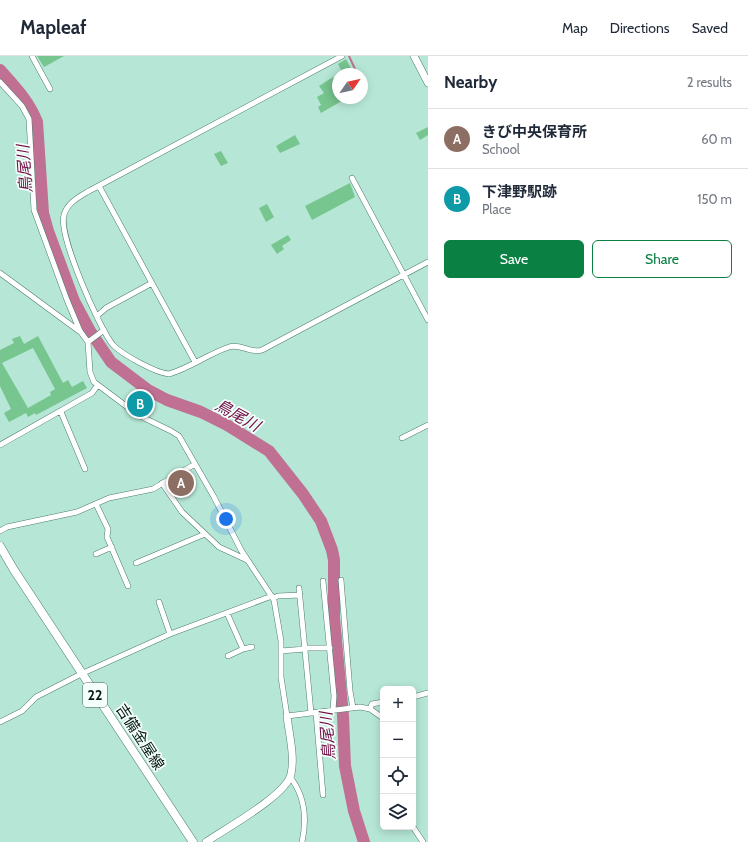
<!DOCTYPE html>
<html lang="en">
<head>
<meta charset="utf-8">
<style>
  body { margin:0; font-family:Cabin,"Noto Sans JP",sans-serif; background:#f2f2f3; color:#1f2937 }
  .controls { position:absolute; right:12px; bottom:12px; display:grid; overflow:hidden; border-radius:6px; box-shadow:0 2px 10px #0003 }
  .controls button { width:36px; height:36px; display:grid; place-items:center; padding:0; border:0; border-bottom:1px solid #e0e1e3; background:#fff; color:#1f2937; font:20px sans-serif }
  .compass { position:absolute; left:332px; top:12px; width:36px; height:36px; border-radius:50%; background:#fff; box-shadow:0 2px 10px #0003; rotate:56deg }
  .you { position:absolute; left:226px; top:463px; width:14px; height:14px; margin:-10px; border:3px solid #fff; border-radius:50%; background:#1a73e8; box-shadow:0 0 0 6px #1a73e833 }
  .badge { display:grid; place-items:center; width:26px; height:26px; border-radius:50%; background:#0b8043; color:#fff; font-size:13px; font-weight:700 }
  .pin { position:absolute; translate:-50% -50%; border:2px solid #fff; box-shadow:0 1px 4px #0006 }
  .list { margin:0; padding:0; list-style:none }
  h2 { display:flex; justify-content:space-between; align-items:center; height:52px; margin:0; padding:0 16px; font-size:17px }
  h2 small { font-size:13px; font-weight:400; color:#747a83 }
  .list li { display:grid; grid-template-columns:26px 1fr auto; gap:12px; align-items:center; box-sizing:border-box; height:60px; padding:0 16px; border-top:1px solid #e0e1e3 }
  .list b { display:block; font-size:15px; white-space:nowrap }
  .list p { margin:0; font-size:13px; white-space:nowrap; color:#747a83 }
  .list em { font-size:13px; font-style:normal; color:#747a83 }
  .actions { display:flex; gap:8px; padding:12px 16px }
  .actions a { flex:1; padding:9px 0; border:1px solid #0b8043; border-radius:6px; text-align:center; font-size:14px; color:#0b8043 }
  .actions .main { background:#0b8043; color:#fff }
  .icon { flex:none; width:22px; height:22px; fill:none; stroke:currentColor; stroke-width:2; stroke-linecap:round; stroke-linejoin:round }
  .map { position:relative; flex:none; width:428px; height:786px; overflow:hidden }
  header { display:flex; align-items:center; gap:24px; box-sizing:border-box; height:56px; padding:0 20px; background:#fff; border-bottom:1px solid #e0e1e3 }
  header strong { font-size:19px }
  nav { display:flex; gap:22px; margin-inline-start:auto; font-size:14px }
  main { display:flex }
  aside { flex:1; background:#fff }
  .map>svg:first-child { display:block }
  .lines { fill:none; stroke-linecap:round; stroke-linejoin:round }
  .stream { stroke:#c07093; stroke-width:2 }
  .river { stroke:#c07093; stroke-width:12 }
  .building { fill:#77c58f; fill-rule:evenodd }
  .street-casing { stroke:#4e7c6e; stroke-width:6 }
  .secondary-casing { stroke:#4e7c6e; stroke-width:8 }
  .primary-casing { stroke:#4e7c6e; stroke-width:9 }
  .street { stroke:#fff; stroke-width:5 }
  .secondary { stroke:#fff; stroke-width:7 }
  .primary { stroke:#fff; stroke-width:8 }
  .labels { text-anchor:middle; stroke-width:3.5; stroke-linejoin:round; paint-order:stroke }
  .shield { fill:#f4fefa; stroke:#4d5e58; stroke-width:1 }
  .shield-label { font-size:14px; font-weight:bold; fill:#061913 }
  .street-label { font-size:15px; fill:#061913; stroke:#f4fefa }
  .water-label { font-size:16px; font-style:italic; fill:#710d46; stroke:#f4fefa }
</style>
</head>
<body>
<header>
<strong>Mapleaf</strong>
<nav><a>Map</a><a>Directions</a><a>Saved</a></nav>
</header>
<main>
<div class="map">
<svg width="428" height="786" viewBox="0 0 428 786">
  <rect width="100%" height="100%" fill="#b6e7d6"/>
  <g class="lines">
    <path class="stream" d="M349 0 355 13"/>
    <path class="river" d="M0 14C15 31 29 45 37 66L43 157 48 175 74 245 90 275 111 306 148 334 167 344 201 356 227 369 269 395 303 438 321 465 332 494 334 504V562L343 660 345 710 354 755 364 786"/>
  </g>
  <path class="building" d="M37 0H64L44 11Z
    M346 3 354 18H343L338 8Z
    M333 21 335 24 338 22V42H347L321 57 318 51 321 49 317 41 324 37 319 30Z
    M428 71V79L420 84 416 77Z
    M295 79 300 88 280 97 276 90Z
    M221 95 228 107 221 110 214 98Z
    M350 127 355 141 312 164 305 150Z
    M267 148 274 161 266 166 259 152Z
    M288 179 291 184 282 190 284 193 277 198 271 189Z
    M20 280 24 288 38 280 63 327 68 324 72 331 83 325 87 332 36 359 35 357 28 361 26 357 9 366 4 357 11 353 0 330V294L14 287 12 283ZM33 292 55 333 50 336 51 339 28 352 2 307Z"/>
  <g class="lines">
    <g class="street-casing">
      <path id="street" d="M32 0 50 33
        M342 0 89 135C79 141 67 147 64 159 58 179 99 272 113 289 123 299 156 317 169 318 190 312 208 298 229 291 240 287 250 298 262 294L428 206
        M0 26 22 50 29 63 34 154 67 244 80 275 88 286 90 316 94 326 138 359 171 375 179 380 214 441 241 494 274 544 281 585V621L287 660 360 651 370 653 383 662
        M352 122 428 264
        M99 130 195 306
        M0 217 79 275
        M97 260 106 252 152 227
        M88 286 104 274
        M61 356 85 413
        M402 382 428 369
        M0 389 92 337 97 330
        M162 427 182 456 219 491 247 504
        M96 448 108 473 107 481 128 530
        M0 475 7 471 77 456 109 442 153 433 195 408
        M96 498 112 491
        M136 507 205 478
        M341 524 350 635 353 652
        M323 525 334 640 333 654
        M299 532 311 657
        M273 542 278 540 300 539
        M159 546 170 578
        M227 557 243 593
        M305 592H330
        M281 595 305 593
        M228 600 243 593 252 591
        M413 641 428 637
        M370 653 372 648 383 646
        M316 657 323 739
        M0 666 22 655 36 641 81 618 170 578 272 540
        M290 721C305 740 307 763 302 786
        M413 771 423 786"/>
    </g>
    <g class="secondary-casing">
      <path id="secondary" d="M414 0 428 27
        M206 786C225 773 287 739 291 718 295 700 289 678 287 660"/>
    </g>
    <g class="primary-casing">
      <path id="primary" d="M0 490 14 514 193 786"/>
    </g>
    <use href="#street" class="street"/>
    <use href="#secondary" class="secondary"/>
    <use href="#primary" class="primary"/>
  </g>
  <g class="labels">
    <rect class="shield" x="83" y="627" width="24" height="24" rx="3"/>
    <g class="shield-label">
      <text x="95" y="644">22</text>
    </g>
    <g class="street-label">
      <text transform="translate(140 681) rotate(57)" y="5">吉備金屋線</text>
    </g>
    <g class="water-label">
      <text transform="translate(24 113) rotate(-94)" y="6">鳥尾川</text>
      <text transform="translate(238 359) rotate(29)" y="6">鳥尾川</text>
      <text transform="translate(327 680) rotate(-94)" y="6">鳥尾川</text>
    </g>
  </g>
</svg>
<div class="controls">
<button>+</button>
<button>−</button>
<button><svg class="icon" aria-label="locate" viewBox="0 0 24 24"><circle cx="12" cy="12" r="6"/><path d="M12 2v4M12 18v4M2 12h4M18 12h4"/></svg></button>
<button><svg class="icon" aria-label="layers" viewBox="0 0 24 24"><path d="M12 4l9 5-9 5-9-5zM3 14l9 5 9-5"/></svg></button>
</div>
<svg class="compass" viewBox="-18 -18 36 36"><path d="M0-13l5 13h-10z" fill="#e53935"/><path d="M0 13l5-13h-10z" fill="#747a83"/></svg>
<div class="you"></div>
<div class="pin badge" style="left:181px;top:427px;background:#8d6e63">A</div>
<div class="pin badge" style="left:140px;top:348px;background:#0f9aa8">B</div>
</div>
<aside>
<h2>Nearby<small>2 results</small></h2>
<ul class="list">
<li><span class="badge" style="background:#8d6e63">A</span><div><b>きび中央保育所</b><p>School</p></div><em>60 m</em></li>
<li><span class="badge" style="background:#0f9aa8">B</span><div><b>下津野駅跡</b><p>Place</p></div><em>150 m</em></li>
</ul>
<div class="actions"><a class="main">Save</a><a>Share</a></div>
</aside>
</main>
</body>
</html>
